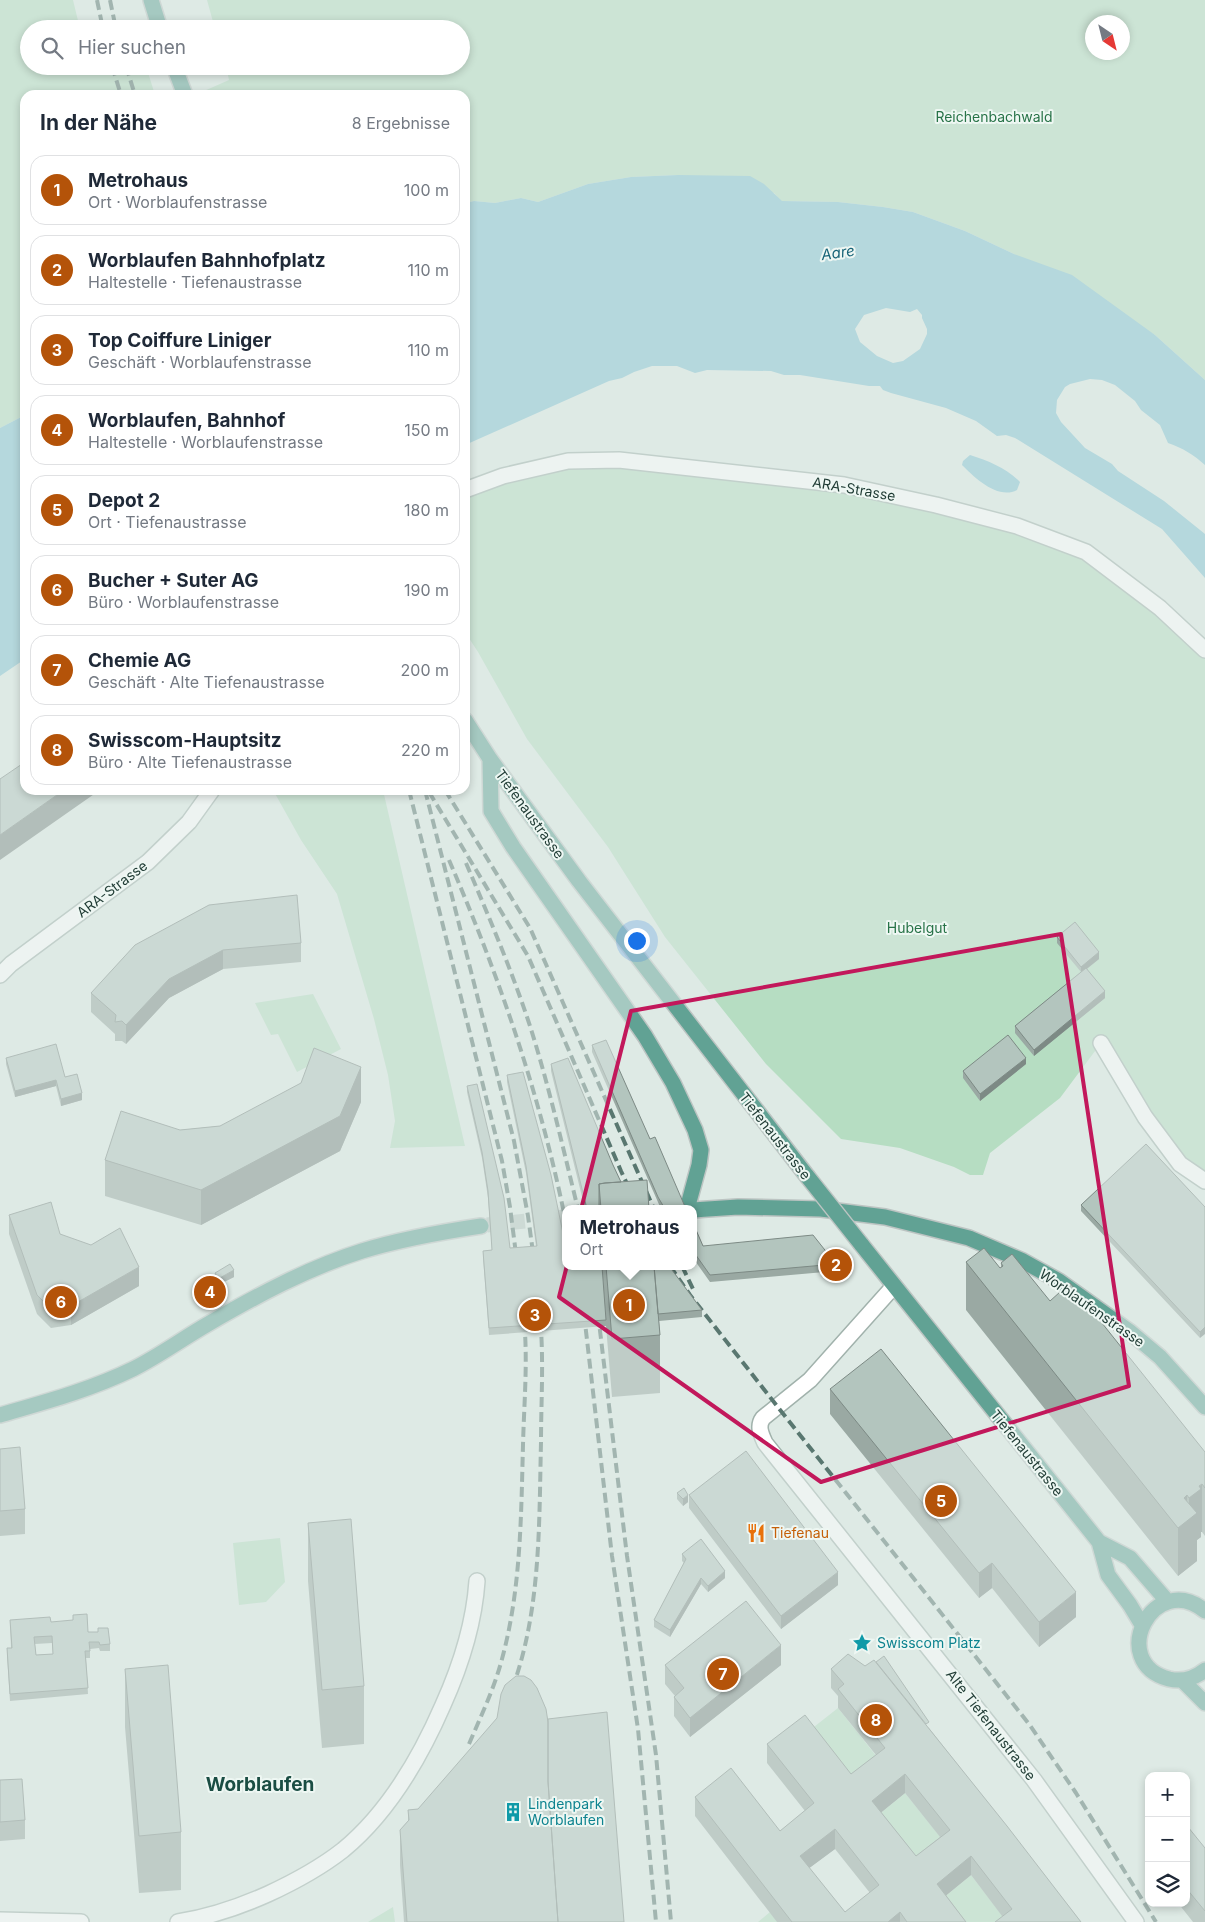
<!DOCTYPE html>
<html lang="de">
<head>
<meta charset="utf-8">
<style>
  body { margin:0; font-family:Inter,sans-serif; background:#f6f6f7; color:#1f2937 }
  .controls { position:absolute; right:15px; bottom:15px; display:grid; overflow:hidden; border-radius:10px; box-shadow:0 2px 8px #0003 }
  .controls button { width:45px; height:45px; display:grid; place-items:center; padding:0; border:0; border-bottom:1px solid #e0e1e3; background:#fff; color:#1f2937; font:25px sans-serif }
  .compass { position:absolute; left:1085px; top:15px; width:45px; height:45px; border-radius:50%; background:#fff; box-shadow:0 2px 8px #0003; rotate:145deg }
  .you { position:absolute; left:636px; top:940px; width:18px; height:18px; margin:-12px; border:4px solid #fff; border-radius:50%; background:#1a73e8; box-shadow:0 0 0 8px #1a73e833 }
  .badge { display:grid; place-items:center; width:32px; height:32px; border-radius:50%; background:#b45309; color:#fff; font-size:16px; font-weight:700 }
  .pin { position:absolute; translate:-50% -50%; border:2px solid #fff; box-shadow:0 1px 5px #0006 }
  .popup { position:absolute; left:562px; top:1205px; width:135px; height:65px; box-sizing:border-box; display:grid; place-content:center; border-radius:10px; background:#fff; filter:drop-shadow(0 1px 4px #0005); font-size:16px; white-space:nowrap; color:#747a83 }
  .popup b { font-size:19px; color:#1f2937 }
  .popup::after { content:''; position:absolute; left:50%; top:100%; margin-left:-10px; border:10px solid transparent; border-top-color:#fff }
  .list { margin:0; padding:0; list-style:none }
  h2 { display:flex; justify-content:space-between; align-items:center; height:65px; margin:0; padding:0 20px; font-size:21px }
  h2 small { font-size:16px; font-weight:400; color:#747a83 }
  .list li { display:grid; grid-template-columns:32px 1fr auto; gap:15px; align-items:center; box-sizing:border-box; height:70px; margin:0 10px 10px; padding:0 10px; border:1px solid #e0e1e3; border-radius:15px }
  .list b { display:block; font-size:19px; white-space:nowrap }
  .list p { margin:0; font-size:16px; white-space:nowrap; color:#747a83 }
  .list em { font-size:16px; font-style:normal; color:#747a83 }
  .icon { flex:none; width:28px; height:28px; fill:none; stroke:currentColor; stroke-width:2; stroke-linecap:round; stroke-linejoin:round }
  .map { position:relative; flex:none; width:1205px; height:1922px; overflow:hidden }
  .search { position:absolute; background:#fff; box-shadow:0 2px 8px #0003; left:20px; top:20px; width:450px; height:55px; display:flex; align-items:center; gap:12px; box-sizing:border-box; padding:0 18px; border-radius:28px; color:#747a83; font-size:19px }
  .panel { position:absolute; background:#fff; box-shadow:0 2px 8px #0003; left:20px; top:90px; width:450px; height:705px; border-radius:15px }
  .map>svg:first-child { display:block }
  .green { fill:#b6ddc2; fill-rule:evenodd }
  .water { fill:#83c3d2; fill-rule:evenodd }
  .lines { fill:none; stroke-linecap:round; stroke-linejoin:round }
  .major-tunnel { stroke:#b8c7c2; stroke-width:15; stroke-dasharray:15 8; stroke-linecap:butt }
  .minor-casing { stroke:#a1b2ac; stroke-width:18 }
  .major-casing { stroke:#bcc4c2; stroke-width:18 }
  .minor { stroke:#fff; stroke-width:15 }
  .major { stroke:#61a294; stroke-width:15 }
  .rail { stroke:#597770; stroke-width:4; stroke-dasharray:10 5; stroke-linecap:butt }
  .major-bridge-casing { stroke:#bcc4c2; stroke-width:18; stroke-linecap:butt }
  .major-bridge { stroke:#61a294; stroke-width:15 }
  .wall { fill:#9aa9a3; fill-rule:evenodd }
  .shaded-wall { fill:#7d8a85 }
  .building { fill:#b3c5be; stroke:#7d8a85; fill-rule:evenodd }
  .marked { fill:none; stroke:#c2185b; stroke-width:4; stroke-linejoin:round }
  .labels { text-anchor:middle; stroke-width:4; stroke-linejoin:round; paint-order:stroke }
  .park-label { font-size:14px; fill:#287348; stroke:#eef7f3 }
  .street-label { font-size:14px; fill:#1f3b34; stroke:#eef7f3 }
  .food-label { font-size:14px; fill:#c56008; stroke:#eef7f3; text-anchor:start }
  .culture-label { font-size:14px; fill:#0d838f; stroke:#eef7f3; text-anchor:start }
  .water-label { font-size:15px; font-style:italic; fill:#176478; stroke:#eef7f3 }
  .district-label { font-size:19px; font-weight:bold; fill:#1a4d43; stroke:#eef7f3 }
</style>
</head>
<body>
<div class="map">
<svg width="1205" height="1922" viewBox="0 0 1205 1922">
  <rect width="100%" height="100%" fill="#deeae5"/>
  <path class="green" d="M0 0H73L80 29H29V66H146L155 95H25V415L0 428Z
    M207 0H1205V380L1155 335 1014 254 965 231 913 212 883 207 838 202 781 201 774 193 678 175 631 177 588 184 538 202 521 198 495 203 474 201 465 203V95H195L229 80 226 66H461V29H215ZM1092 22H1122V52H1092Z
    M568 461 844 485 1086 552 1205 650V1181L1180 1164 1101 1043 1060 1098 990 1153 983 1175H970L954 1167 900 1148 841 1139 766 1064 665 937 608 847 527 739 478 652 465 632V490Z
    M273 790H383L465 1146 390 1148 395 1121 388 1075 374 1019 337 894 301 840Z
    M313 994 341 1049 297 1072 278 1034 271 1035 255 1003Z
    M280 1538 285 1582 266 1602 239 1605 233 1543Z
    M838 1708 885 1767 851 1793 805 1734Z
    M905 1793 950 1849 916 1875 872 1820Z
    M971 1875 1007 1922H952L937 1903Z
    M393 1907 395 1922H368Z
    M770 1912 778 1922H758Z"/>
  <path class="water" d="M678 175 750 176 764 184 782 201 838 202 883 207 913 212 965 231 1014 254 1072 275 1155 335 1205 380V465C1194 455 1183 448 1168 443L1160 425 1141 410 1135 401 1115 385 1102 380 1090 379 1070 384 1065 387 1057 400 1056 413 1061 422 1085 448 1112 464 1118 471 1164 501 1205 534V578L1162 529 1015 438 1006 435 997 436 976 421 946 408 891 393 883 390 880 386H869L800 375H784L771 371 707 370 695 373 677 366H652L634 372 622 378 609 381 465 445V203L474 201 495 203 521 198 538 202 588 184 631 177ZM886 308 910 312 917 309 922 315V318L927 329V334L920 349 903 361 893 363 877 356 860 342 855 329 864 315Z
    M25 415V659L0 676V428Z
    M970 455C989 461 1006 468 1020 482L1017 490C998 500 975 478 962 465L963 461Z"/>
  <g class="lines">
    <path class="major-tunnel" d="M487 1225 565 1217"/>
    <g class="minor-casing">
      <path id="minor" d="M465 490 503 476 568 461 619 460 844 485 936 505 1017 526 1086 552 1160 608 1205 650
        M0 975 11 964 148 862 189 822 212 790
        M1101 1043 1145 1117 1180 1164 1205 1181
        M894 1286 810 1380 763 1418C757 1426 761 1434 765 1443L1034 1780 1136 1922
        M0 1920 81 1922
        M178 1922C209 1917 239 1907 268 1894 294 1882 320 1868 343 1850 388 1813 420 1758 443 1705 461 1665 474 1625 477 1581"/>
    </g>
    <g class="major-casing">
      <path id="major" d="M151 0 160 29
        M174 66 185 95
        M465 720 490 759 579 881 807 1176
        M490 759 491 811 513 847 645 1036 673 1083 695 1130 701 1150 699 1165 687 1209
        M693 1210 738 1207 821 1209 885 1217 969 1238 1023 1261 1059 1281 1129 1331 1160 1357 1205 1407
        M861 1244 1099 1542 1108 1575 1130 1605 1142 1625
        M0 1415C45 1402 90 1390 133 1369 159 1356 182 1339 208 1324 256 1296 308 1268 362 1251 401 1239 441 1232 481 1226
        M1099 1542 1130 1558 1168 1602
        M1205 1611C1154 1569 1106 1662 1169 1679 1182 1682 1195 1678 1205 1670
        M1182 1680 1205 1703"/>
    </g>
    <use href="#minor" class="minor"/>
    <use href="#major" class="major"/>
    <path class="rail" d="M97 0 103 29
      M110 0 116 29
      M112 66 121 95
      M126 66 135 95
      M409 790 502 1161 510 1207 517 1262
      M425 790 514 1141 528 1216 534 1260
      M445 790 530 928 654 1209
      M429 792 528 956 621 1171 639 1209
      M449 860C499 976 540 1095 565 1218
      M466 863C489 917 512 971 530 1026 549 1086 563 1148 578 1209
      M670 1266 690 1295 777 1406 1029 1724 1076 1793 1156 1922
      M682 1266 695 1293
      M584 1314 612 1556 638 1729 656 1922
      M598 1314 627 1556 656 1755 671 1922
      M512 1689C541 1611 539 1524 541 1442 541 1401 544 1359 540 1317
      M469 1744C481 1716 494 1689 502 1659 521 1589 521 1517 523 1445 524 1403 528 1361 524 1320"/>
    <g class="major-bridge-casing">
      <path id="major-bridge" d="M807 1176 861 1244"/>
    </g>
    <use href="#major-bridge" class="major-bridge"/>
  </g>
  <path class="wall" d="M209 905 301 943V962L223 969 169 998 126 1044 122 1041H115V1034L91 1012V993Z
    M1057 937 1099 959 1087 969 1105 998 1034 1056 1015 1033V1026L1081 972 1057 943Z
    M592 1045 650 1139 686 1209H661L592 1052Z
    M6 1058 65 1077 82 1100 61 1106 56 1086 15 1097 6 1064Z
    M551 1064 613 1165 621 1182 649 1209H585L551 1071Z
    M1026 1064 980 1101 963 1078V1071Z
    M507 1075 565 1266H669L702 1310V1317L659 1321 660 1335V1393L612 1397 606 1326 489 1335 483 1257V1251L492 1250 488 1198 482 1158 467 1092V1086L510 1248 536 1246 526 1173 507 1082Z
    M361 1102 340 1151 201 1225 105 1196V1160L180 1130 220 1126Z
    M1081 1205 1205 1207 1200 1338 1081 1211Z
    M9 1215 60 1234 139 1286 71 1325 51 1328 37 1314 9 1234Z
    M693 1223 703 1246 836 1264V1271L710 1282 693 1258Z
    M966 1262 1000 1268H1001V1263L1205 1452V1536L1202 1532H1201V1537L1197 1540V1561L1178 1576 966 1310Z
    M215 1273 234 1277 218 1285 215 1279Z
    M830 1389 1076 1617 1039 1647 992 1588 979 1598 830 1414Z
    M0 1449 25 1509V1534L0 1536Z
    M677 1493 688 1502 683 1506 677 1499Z
    M689 1495 838 1585 781 1629 689 1508Z
    M308 1523 364 1686V1744L322 1748 308 1581Z
    M682 1554 725 1578 708 1592 701 1584 670 1637 654 1627V1620L684 1563 682 1561Z
    M10 1620 51 1622 88 1632 110 1644V1651H100L99 1648 90 1649V1658H86L88 1694 10 1701 7 1655V1648H11ZM52 1643 53 1654 36 1655 35 1644Z
    M665 1665H781L690 1737 674 1716V1697L675 1696 665 1684Z
    M125 1669 181 1832V1890L139 1893 125 1727Z
    M831 1669 929 1728 1081 1922 1002 1916 971 1875 946 1895 966 1922H777L695 1816V1797L780 1831 805 1811 767 1763V1744L851 1774 876 1755 838 1708V1696L831 1688ZM905 1793 940 1837 916 1856 881 1812ZM835 1849 870 1893 845 1912 809 1868Z
    M548 1719 624 1922H404L400 1865V1830L408 1821V1810L418 1809Z
    M0 1780 25 1820V1839L0 1841Z
    M1186 1828 1205 1848V1922H1193L1178 1903H1186Z"/>
  <path class="shaded-wall" d="M64 790H100L0 860V835Z
    M223 950V969L169 998 126 1044V1025L169 979Z
    M1099 952V959L1081 973V967Z
    M1105 991V998L1034 1056V1050Z
    M1026 1058V1064L980 1101V1094Z
    M361 1067V1102L340 1151 201 1225V1190Z
    M56 1080V1086L15 1097V1091Z
    M82 1093V1100L61 1106V1099Z
    M139 1267V1286L71 1325V1306Z
    M234 1270V1277L218 1285V1279Z
    M1205 1327V1334L1200 1338V1332Z
    M1202 1484V1532H1201V1537L1197 1540V1561L1178 1576V1528L1184 1498 1187 1495V1521L1189 1519V1498Z
    M688 1495V1502L683 1506V1499Z
    M992 1563V1588L979 1598V1573Z
    M725 1571V1578L708 1592V1586Z
    M838 1572V1585L781 1629V1616Z
    M701 1578V1584L670 1637V1630Z
    M1076 1592V1617L1039 1647V1622Z
    M781 1645V1665L690 1737V1718Z
    M905 1774V1793L872 1820V1801Z
    M835 1829V1849L800 1875V1856Z
    M971 1856V1875L937 1903V1884Z
    M900 1912V1922H888Z"/>
  <path class="building" d="M25 762V790H64L0 835V779Z
    M297 895 301 943 223 950 169 979 126 1025 122 1021 115 1022 116 1015 91 993 135 945 209 905Z
    M1075 922 1099 952 1081 967 1057 937Z
    M1086 968 1105 991 1034 1050 1015 1026Z
    M1008 1035 1026 1058 980 1094 963 1071Z
    M606 1040 650 1139 655 1137 686 1209H665L658 1197 592 1045Z
    M56 1044 65 1077 77 1074 82 1093 61 1099 56 1080 15 1091 6 1058Z
    M314 1048 361 1067 340 1116 201 1190 105 1160 121 1111 180 1130 220 1126 301 1083Z
    M568 1058 613 1165 621 1182 605 1183 599 1184V1209H587L551 1064Z
    M523 1072 551 1175 565 1243V1266H602L606 1320 489 1328 483 1251 492 1250 488 1191 482 1152 467 1086 477 1084 504 1198 510 1248 537 1246 526 1166 507 1075Z
    M1146 1144 1205 1207V1327L1200 1332 1081 1205Z
    M647 1180 649 1209H601L599 1184 605 1183Z
    M51 1202 60 1234 91 1245 120 1228 139 1267 71 1306 51 1309 37 1295 9 1215Z
    M693 1223 703 1246 813 1235 836 1264 710 1275 693 1251Z
    M984 1248 1000 1268 1003 1266 1001 1263 1012 1254 1050 1301 1070 1283 1205 1452V1488L1202 1484 1199 1486 1201 1489 1189 1498 1187 1495 1184 1498 1197 1513 1178 1528 966 1262Z
    M230 1264 234 1270 218 1279 215 1273Z
    M606 1266H654L660 1335 612 1339Z
    M654 1266H669L702 1310 658 1314Z
    M881 1349 1076 1592 1039 1622 992 1563 979 1573 830 1389Z
    M20 1447 25 1509 0 1511V1449Z
    M746 1451 838 1572 781 1616 689 1495Z
    M684 1488 688 1495 683 1499 677 1493Z
    M351 1519 364 1686 322 1690 308 1523Z
    M701 1539 725 1571 708 1586 701 1578 670 1630 654 1620 686 1559 682 1554Z
    M746 1601 781 1645 690 1718 674 1697 684 1688 665 1665Z
    M87 1614 88 1632H98V1628H108L110 1644 100 1645 99 1642H89L90 1651H85L88 1688 10 1694 7 1648H12L10 1620 50 1617 51 1622 73 1620V1615ZM52 1636 53 1654 36 1655 34 1637Z
    M848 1654 865 1666 874 1660 1007 1826 1081 1922H995L1012 1909 971 1856 937 1884 966 1922H907L900 1912 888 1922H792L695 1797 731 1768 780 1831 814 1803 767 1744 805 1715 851 1774 885 1748 838 1689 844 1684 831 1669ZM905 1774 950 1830 916 1856 872 1801ZM835 1829 879 1885 845 1912 800 1856Z
    M884 1656 929 1722 926 1724 876 1662Z
    M168 1665 181 1832 139 1836 125 1669Z
    M516 1676H524L531 1680 537 1688 546 1709 548 1722V1781L558 1922H407L400 1830 409 1820 408 1810 418 1809 497 1718 501 1694 505 1685Z
    M607 1712 624 1922H558L548 1782V1719Z
    M22 1779 25 1820 0 1822V1780Z
    M1188 1827 1205 1848V1911L1186 1888V1828Z"/>
  <path d="M0 0H1205V1922H0ZM1061 934 1129 1386 821 1482 559 1297 631 1011Z" fill="#deeae5" fill-opacity=".55" fill-rule="evenodd"/>
  <path class="marked" d="M1061 934 1129 1386 821 1482 559 1297 631 1011Z"/>
  <defs>
    <g id="restaurant-bare" transform="scale(1.5)"><path d="M-5-6h1v4h1v-4h1v4h1v-4h1v5L-1.5 .5V6h-2V.5L-5-1ZM5-6V6H3V1.5H1.5Q1.5-4 5-6Z" fill="#e8710a" stroke="#eef7f3" stroke-width="2.5" paint-order="stroke"/></g>
    <g id="sight-bare" transform="scale(1.5)"><path d="M0-6L1.8-2.2L6-1.7L2.9 1.2L3.7 5.4L0 3.3L-3.7 5.4L-2.9 1.2L-6-1.7L-1.8-2.2Z" fill="#0f9aa8" stroke="#eef7f3" stroke-width="2.5" paint-order="stroke"/></g>
    <g id="building-bare" transform="scale(1.5)"><path d="M-4-6H4V6H1V3H-1V6H-4ZM-2.5-4.3h1.7v1.8h-1.7ZM.8-4.3h1.7v1.8H.8ZM-2.5-1h1.7V.8h-1.7ZM.8-1h1.7V.8H.8Z" fill="#0f9aa8" stroke="#eef7f3" stroke-width="2.5" paint-order="stroke"/></g>
  </defs>
  <g fill-rule="evenodd">
    <use href="#restaurant-bare" x="756" y="1533"/>
    <use href="#sight-bare" x="862" y="1643"/>
    <use href="#building-bare" x="513" y="1812"/>
  </g>
  <g class="labels">
    <g class="park-label">
      <text x="994" y="122">Reichenbachwald</text>
      <text x="917" y="933">Hubelgut</text>
    </g>
    <g class="street-label">
      <text transform="translate(854 489) rotate(10)" y="5">ARA-Strasse</text>
      <text transform="translate(530 814) rotate(54)" y="5">Tiefenaustrasse</text>
      <text transform="translate(112 889) rotate(-37)" y="5">ARA-Strasse</text>
      <text transform="translate(775 1136) rotate(52)" y="5">Tiefenaustrasse</text>
      <text transform="translate(1092 1308) rotate(35)" y="5">Worblaufenstrasse</text>
      <text transform="translate(1027 1453) rotate(51)" y="5">Tiefenaustrasse</text>
      <text transform="translate(991 1725) rotate(52)" y="5">Alte Tiefenaustrasse</text>
    </g>
    <g class="food-label">
      <text x="771" y="1538">Tiefenau</text>
    </g>
    <g class="culture-label">
      <text x="877" y="1648">Swisscom Platz</text>
      <text x="528" y="1809">Lindenpark<tspan x="528" dy="16">Worblaufen</tspan></text>
    </g>
    <g class="water-label">
      <text transform="translate(838 253) rotate(-8)" y="5">Aare</text>
    </g>
    <g class="district-label">
      <text x="260" y="1791">Worblaufen</text>
    </g>
  </g>
</svg>
<div class="controls">
<button>+</button>
<button>−</button>
<button><svg class="icon" aria-label="layers" viewBox="0 0 24 24"><path d="M12 4l9 5-9 5-9-5zM3 14l9 5 9-5"/></svg></button>
</div>
<svg class="compass" viewBox="-18 -18 36 36"><path d="M0-13l5 13h-10z" fill="#e53935"/><path d="M0 13l5-13h-10z" fill="#747a83"/></svg>
<div class="you"></div>
<div class="pin badge" style="left:629px;top:1305px">1</div>
<div class="popup"><b>Metrohaus</b>Ort</div>
<div class="pin badge" style="left:836px;top:1265px">2</div>
<div class="pin badge" style="left:535px;top:1315px">3</div>
<div class="pin badge" style="left:210px;top:1292px">4</div>
<div class="pin badge" style="left:941px;top:1501px">5</div>
<div class="pin badge" style="left:61px;top:1302px">6</div>
<div class="pin badge" style="left:723px;top:1674px">7</div>
<div class="pin badge" style="left:876px;top:1720px">8</div>
<div class="search"><svg class="icon" aria-label="search" viewBox="0 0 24 24"><circle cx="10" cy="10" r="6"/><path d="M15 15l6 6"/></svg>Hier suchen</div>
<section class="panel">
<h2>In der Nähe<small>8 Ergebnisse</small></h2>
<ul class="list">
<li><span class="badge">1</span><div><b>Metrohaus</b><p>Ort · Worblaufenstrasse</p></div><em>100 m</em></li>
<li><span class="badge">2</span><div><b>Worblaufen Bahnhofplatz</b><p>Haltestelle · Tiefenaustrasse</p></div><em>110 m</em></li>
<li><span class="badge">3</span><div><b>Top Coiffure Liniger</b><p>Geschäft · Worblaufenstrasse</p></div><em>110 m</em></li>
<li><span class="badge">4</span><div><b>Worblaufen, Bahnhof</b><p>Haltestelle · Worblaufenstrasse</p></div><em>150 m</em></li>
<li><span class="badge">5</span><div><b>Depot 2</b><p>Ort · Tiefenaustrasse</p></div><em>180 m</em></li>
<li><span class="badge">6</span><div><b>Bucher + Suter AG</b><p>Büro · Worblaufenstrasse</p></div><em>190 m</em></li>
<li><span class="badge">7</span><div><b>Chemie AG</b><p>Geschäft · Alte Tiefenaustrasse</p></div><em>200 m</em></li>
<li><span class="badge">8</span><div><b>Swisscom-Hauptsitz</b><p>Büro · Alte Tiefenaustrasse</p></div><em>220 m</em></li>
</ul>
</section>
</div>
</body>
</html>
